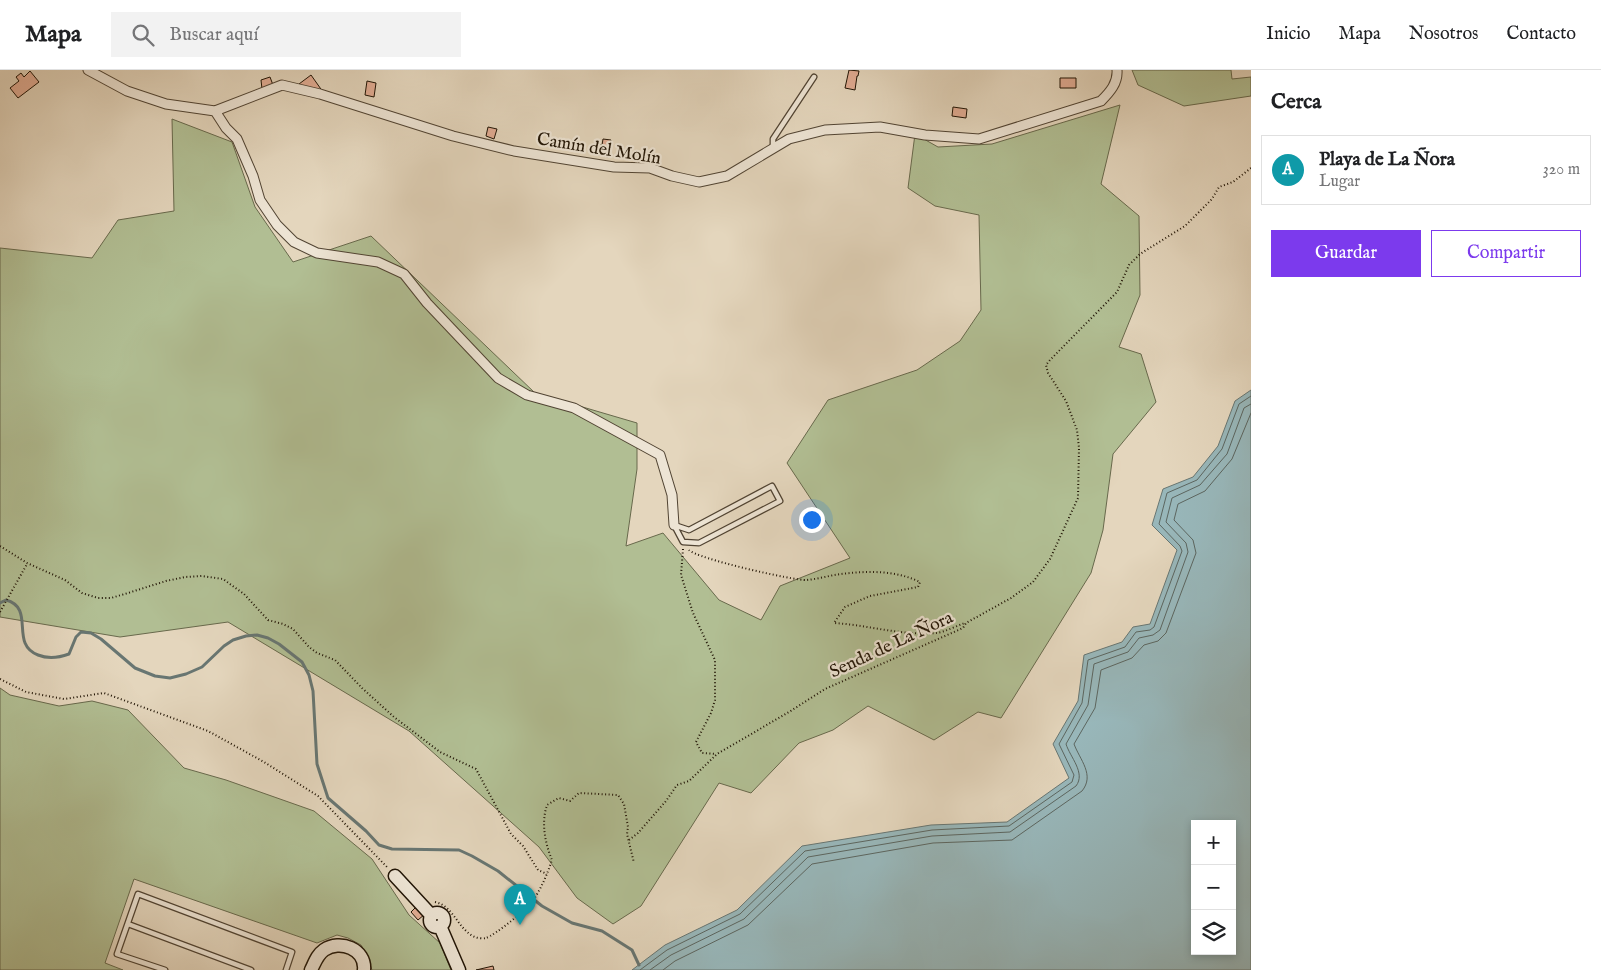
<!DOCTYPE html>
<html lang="es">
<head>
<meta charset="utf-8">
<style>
  body { margin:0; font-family:"IM FELL English",serif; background:#f2f2f2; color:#202124 }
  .controls { position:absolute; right:15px; bottom:15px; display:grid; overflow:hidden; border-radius:0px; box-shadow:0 2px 8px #0003 }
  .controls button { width:45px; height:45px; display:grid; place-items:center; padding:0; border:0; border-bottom:1px solid #e0e0e0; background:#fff; color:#202124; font:25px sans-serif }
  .you { position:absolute; left:811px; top:449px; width:18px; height:18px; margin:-12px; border:4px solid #fff; border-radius:50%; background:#1a73e8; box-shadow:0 0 0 8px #1a73e833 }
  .badge { display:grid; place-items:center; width:32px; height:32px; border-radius:50%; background:#7c3aed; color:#fff; font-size:16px; font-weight:700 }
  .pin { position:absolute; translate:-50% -41px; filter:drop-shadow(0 1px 2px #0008) }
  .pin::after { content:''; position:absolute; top:26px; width:18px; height:15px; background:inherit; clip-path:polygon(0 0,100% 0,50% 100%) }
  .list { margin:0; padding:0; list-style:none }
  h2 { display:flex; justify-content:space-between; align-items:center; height:65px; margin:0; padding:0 20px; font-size:21px }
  h2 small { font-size:16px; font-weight:400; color:#757577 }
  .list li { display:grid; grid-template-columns:32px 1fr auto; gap:15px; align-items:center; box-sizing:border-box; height:70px; margin:0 10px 10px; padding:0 10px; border:1px solid #e0e0e0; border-radius:0px }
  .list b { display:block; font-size:19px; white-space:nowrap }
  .list p { margin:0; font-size:16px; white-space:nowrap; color:#757577 }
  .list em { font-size:16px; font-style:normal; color:#757577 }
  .actions { display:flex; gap:10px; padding:15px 20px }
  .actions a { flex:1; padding:11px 0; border:1px solid #7c3aed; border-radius:0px; text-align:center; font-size:18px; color:#7c3aed }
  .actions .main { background:#7c3aed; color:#fff }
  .icon { flex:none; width:28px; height:28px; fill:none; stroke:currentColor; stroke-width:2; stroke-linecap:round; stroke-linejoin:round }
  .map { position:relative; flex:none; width:1251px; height:900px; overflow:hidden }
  header { display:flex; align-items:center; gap:30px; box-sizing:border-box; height:70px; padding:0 25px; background:#fff; border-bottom:1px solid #e0e0e0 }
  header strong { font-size:24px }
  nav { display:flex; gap:28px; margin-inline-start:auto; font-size:18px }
  .search { width:350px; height:45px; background:#f2f2f2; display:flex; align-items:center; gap:12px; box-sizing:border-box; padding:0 18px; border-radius:0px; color:#757577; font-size:19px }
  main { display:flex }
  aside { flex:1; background:#fff }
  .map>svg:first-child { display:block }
  .green { fill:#b1be93; stroke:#68694c }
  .water { fill:#98b7ba; stroke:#687672; fill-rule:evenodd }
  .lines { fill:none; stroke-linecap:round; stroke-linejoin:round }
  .shore { stroke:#5c6660; stroke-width:1 }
  .stream { stroke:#687672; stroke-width:3 }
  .building { fill:#e2ad94; stroke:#201405 }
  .lane-casing { stroke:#514433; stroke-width:7 }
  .street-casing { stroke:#514433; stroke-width:11 }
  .secondary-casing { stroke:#201405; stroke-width:15 }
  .path { stroke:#201405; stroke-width:2; stroke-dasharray:1 2.5; stroke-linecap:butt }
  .lane { stroke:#ede4d4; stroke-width:4.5 }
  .street { stroke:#ede4d4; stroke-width:9 }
  .secondary { stroke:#ede4d4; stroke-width:12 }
  .labels { text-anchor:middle; stroke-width:4.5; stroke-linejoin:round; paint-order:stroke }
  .street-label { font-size:18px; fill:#201405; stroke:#ede4d4 }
</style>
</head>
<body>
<header>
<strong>Mapa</strong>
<div class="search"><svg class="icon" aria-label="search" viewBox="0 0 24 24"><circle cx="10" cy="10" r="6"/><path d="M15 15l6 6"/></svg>Buscar aquí</div>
<nav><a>Inicio</a><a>Mapa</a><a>Nosotros</a><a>Contacto</a></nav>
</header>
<main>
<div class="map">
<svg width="1251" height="900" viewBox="0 0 1251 900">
  <rect width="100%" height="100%" fill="#e4d6bd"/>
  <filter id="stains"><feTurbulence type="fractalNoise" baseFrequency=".004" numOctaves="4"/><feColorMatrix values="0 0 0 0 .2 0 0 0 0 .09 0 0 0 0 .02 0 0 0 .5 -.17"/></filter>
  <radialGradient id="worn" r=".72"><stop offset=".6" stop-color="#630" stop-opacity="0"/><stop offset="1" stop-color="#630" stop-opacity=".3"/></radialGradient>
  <path class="green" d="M1132 0H1231L1232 9 1251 7V26L1184 36 1138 15Z
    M1120 35 1101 114 1139 146 1140 225 1119 277 1141 284 1156 332 1113 384 1103 460 1091 503 1001 648 978 642 934 670 868 636 833 660 799 673 751 723 719 713 641 836 613 854 577 828 539 777 409 661 228 552 120 567 0 547V178L92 188 118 150 174 141 172 49 232 72 255 137 293 192 371 166 535 323 637 353V399L626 476 663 463 719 530 761 550 780 516 850 488 787 393 828 330 917 300 960 271 981 240 979 145 935 136 908 118 915 64 938 77 992 74Z
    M0 618 10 625 59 636 92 631 128 640 184 698 226 710 314 741 372 789 409 845 440 873 451 900H372L367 885 361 875 348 868 337 865 317 873 134 809 105 893 123 900H0Z"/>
  <path class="water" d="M1251 320V900H632L665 875 737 840 802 776 931 755 1007 752 1069 708 1053 674 1078 631 1084 585 1122 572 1133 557 1150 554 1177 480 1152 455 1163 419 1193 407 1218 376 1235 331ZM1195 754H1232V881H1195Z"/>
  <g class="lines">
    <path class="shore" d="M640 900 667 880 740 844 805 781 932 760 1009 756 1072 712 1074 705 1059 674 1082 633 1088 590 1125 577 1136 562 1150 560 1154 557 1182 481 1180 476 1159 454 1167 423 1197 410 1222 379 1239 334 1251 326
      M650 900 671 885 744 849 808 787 932 766 1010 762 1076 716C1086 703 1070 687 1066 674L1088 635 1094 594 1128 582 1139 568 1153 565 1160 560 1188 482 1186 473 1166 452 1172 428 1200 415 1227 384 1244 338 1251 334
      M663 900 675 891 748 855 812 794 933 773 1012 770 1082 721C1095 705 1080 690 1074 674L1095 638 1101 600 1132 588 1144 575 1158 571 1166 563 1196 483 1193 470 1174 450 1178 434 1205 421 1232 389 1251 343"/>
    <path class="stream" d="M0 533 6 530C36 538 9 574 38 585 48 589 58 588 69 584L76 567 81 562 91 563 101 569 135 598 155 606 170 608 186 604 202 597 224 576 233 570 246 566 257 565 268 568 279 574 302 592 309 605 313 621 317 694 328 728 366 761 379 775 392 779 459 780 472 786 498 801 542 836 572 853 602 861 632 880 639 895"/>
  </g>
  <path class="building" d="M849 0 859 1 858 6H857L855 20 845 18Z
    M30 1 39 12 18 28 10 18 19 11 16 7 21 3 24 7Z
    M311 5 323 22 301 18 299 14Z
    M270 7 273 15 262 19 261 10Z
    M1060 8H1076V18H1060Z
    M367 11 376 13 374 27 365 25Z
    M953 37 967 39 966 48 952 46Z
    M488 57 497 59 494 69 486 66Z
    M603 69 611 70 608 87 598 85 600 75H602Z
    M418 835 425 844 418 850 411 842Z
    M493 896 494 900H476Z"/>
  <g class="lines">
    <g class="lane-casing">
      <path id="lane" d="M773 77V69L814 7
        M772 416 780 431 699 473 683 472 674 455 689 460Z
        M128 854 251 900
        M165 900 117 884 138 824 292 882 286 900"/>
    </g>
    <g class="street-casing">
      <path id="street" d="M88 0 127 21 166 34 215 41 282 15 320 24 453 66 514 81 614 97 650 98 672 106 699 112 727 106 789 69 825 60 880 57 925 65 979 69 1101 31C1110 22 1118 13 1117 0
        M215 41 226 58 237 69 253 106 260 130 277 155 294 172 317 183 378 192 404 204 427 233 498 308 527 325 574 338 660 385 672 425 674 455"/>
    </g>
    <g class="secondary-casing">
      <path id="secondary" d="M395 806 431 845
        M430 850a7 7 0 1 1 14 0a7 7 0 1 1-14 0Z
        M440 856 459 900
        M311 900C315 892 317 885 324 880 340 869 366 879 364 900"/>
    </g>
    <path class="path" d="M0 476 27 493 65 510 82 523 98 528H111L128 523 166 511 185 507 202 506 223 509 244 524 268 550 283 554 293 559 309 577 317 583 335 590 362 618 394 647 440 682 476 699 511 764 523 776 538 800 547 804
      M683 479 681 505 693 543 715 590V630L711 643 696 672 702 683 716 684
      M689 480C695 488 794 511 807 510 816 509 825 507 834 505 862 501 893 499 920 512L918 517 870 526 845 537 834 553C868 555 902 566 936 563 945 562 956 556 965 553
      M0 542 27 494
      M0 609 26 622 64 629 104 623 208 661 264 692 318 726 387 797
      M629 770 638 763 666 731 677 715 689 711 717 684 789 642 825 619 963 558 966 553 1011 528 1033 512 1050 489 1078 428 1079 378 1077 360 1066 331 1048 303 1046 295 1050 290 1117 222 1129 195 1140 184 1185 156 1212 129 1219 117 1233 112 1251 98
      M435 832C454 836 458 860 475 867 477 868 483 869 486 868 495 865 526 840 532 832 541 819 547 805 552 790 545 773 541 753 547 735L559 728 570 731 579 723 618 725 624 734 628 757 627 764 634 793"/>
    <use href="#lane" class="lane"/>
    <use href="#street" class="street"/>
    <use href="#secondary" class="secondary"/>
  </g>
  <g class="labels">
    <g class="street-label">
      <text transform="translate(599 78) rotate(9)" y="6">Camín del Molín</text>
      <text transform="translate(891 574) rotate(-25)" y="6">Senda de La Ñora</text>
    </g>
  </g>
  <rect width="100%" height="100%" filter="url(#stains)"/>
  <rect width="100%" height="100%" fill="url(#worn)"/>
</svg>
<div class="controls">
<button>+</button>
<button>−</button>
<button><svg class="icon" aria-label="layers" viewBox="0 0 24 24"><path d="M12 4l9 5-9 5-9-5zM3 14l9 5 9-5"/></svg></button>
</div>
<div class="you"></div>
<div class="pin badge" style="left:520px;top:855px;background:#0f9aa8">A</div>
</div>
<aside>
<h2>Cerca<small></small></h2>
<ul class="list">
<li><span class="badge" style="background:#0f9aa8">A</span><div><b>Playa de La Ñora</b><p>Lugar</p></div><em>320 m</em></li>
</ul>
<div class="actions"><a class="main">Guardar</a><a>Compartir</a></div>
</aside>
</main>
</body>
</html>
